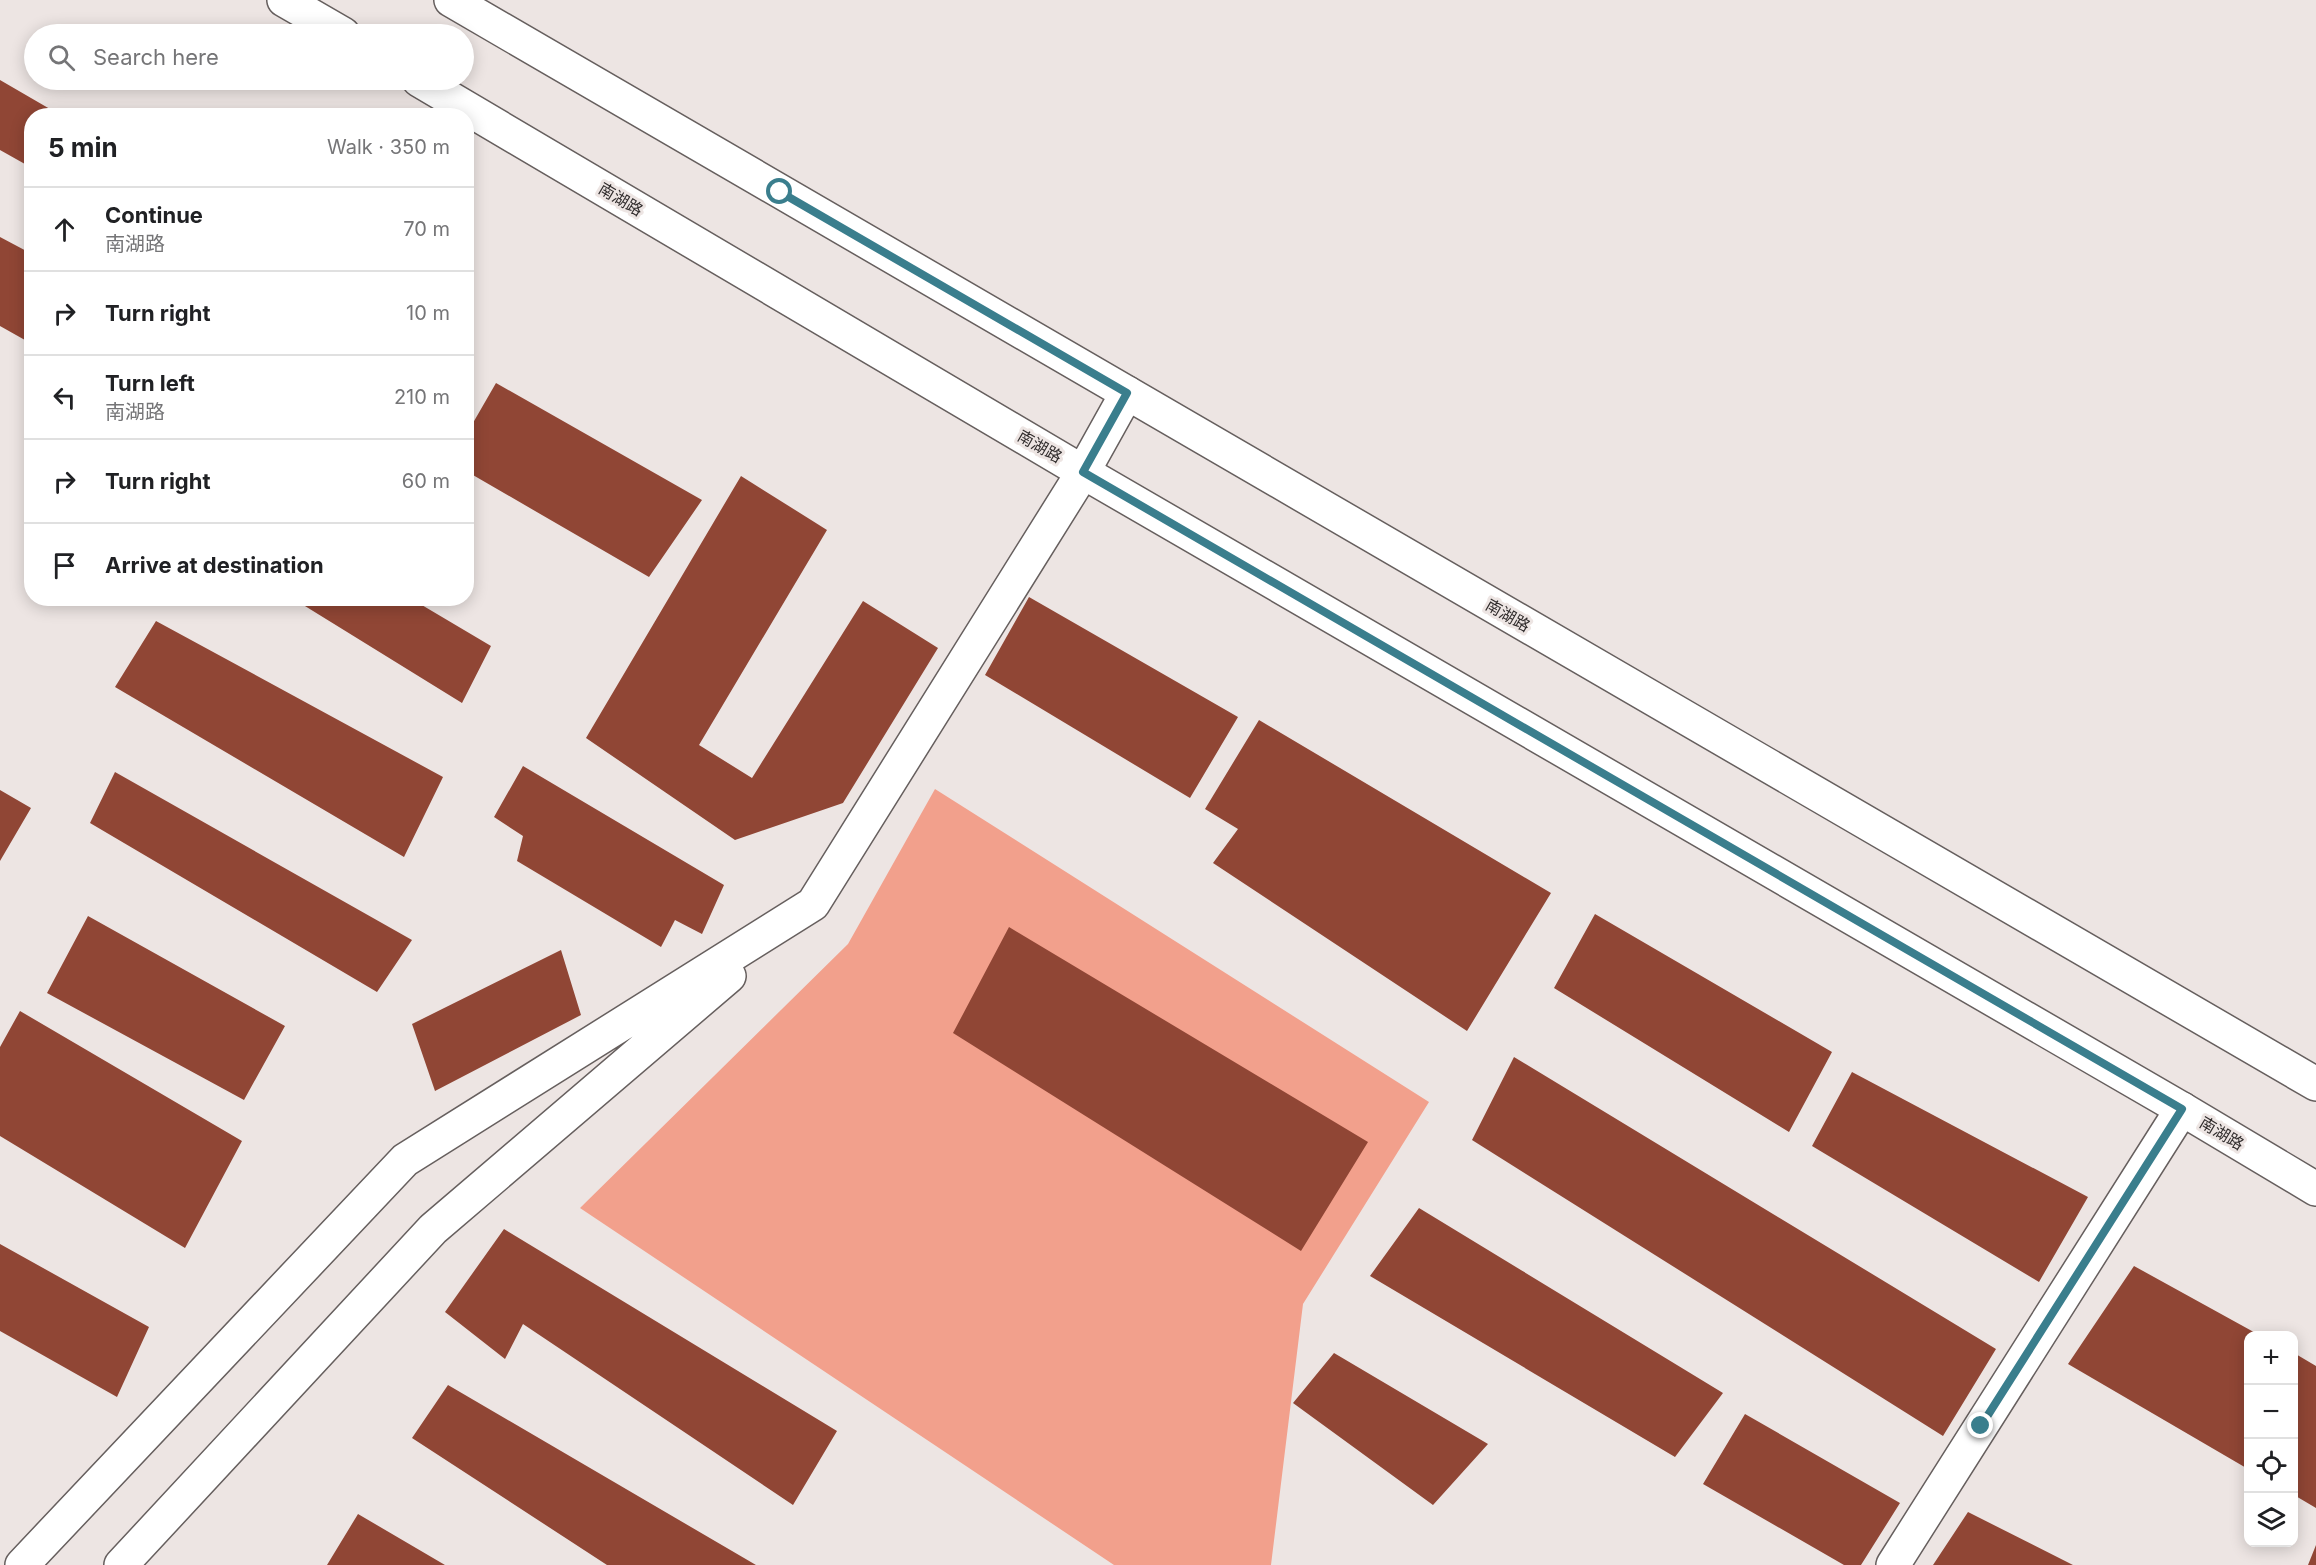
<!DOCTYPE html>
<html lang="en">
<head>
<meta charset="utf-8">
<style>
  body { margin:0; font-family:Inter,"Noto Sans SC",sans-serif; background:#f2f2f2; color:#202124 }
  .controls { position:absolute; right:18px; bottom:18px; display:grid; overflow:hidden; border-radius:12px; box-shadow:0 3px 15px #0003 }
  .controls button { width:54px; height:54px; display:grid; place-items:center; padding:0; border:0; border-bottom:2px solid #e0e0e0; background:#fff; color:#202124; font:30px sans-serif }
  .stop { position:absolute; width:18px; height:18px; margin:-14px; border:4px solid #3a7e8d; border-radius:50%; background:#fff }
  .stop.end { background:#3a7e8d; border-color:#fff; box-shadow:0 2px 6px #0008 }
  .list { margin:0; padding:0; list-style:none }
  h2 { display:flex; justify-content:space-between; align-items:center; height:78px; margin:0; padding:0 24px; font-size:26px }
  h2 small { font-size:20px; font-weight:400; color:#757577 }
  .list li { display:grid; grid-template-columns:39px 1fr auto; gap:18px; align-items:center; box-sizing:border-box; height:84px; padding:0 24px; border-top:2px solid #e0e0e0 }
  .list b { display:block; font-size:22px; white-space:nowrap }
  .list p { margin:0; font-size:20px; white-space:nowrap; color:#757577 }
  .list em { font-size:20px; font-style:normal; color:#757577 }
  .icon { flex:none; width:33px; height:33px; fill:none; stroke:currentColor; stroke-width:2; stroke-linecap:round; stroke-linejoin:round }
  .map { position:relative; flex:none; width:2316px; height:1565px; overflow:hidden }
  .search { position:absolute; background:#fff; box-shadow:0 3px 15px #0003; left:24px; top:24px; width:450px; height:66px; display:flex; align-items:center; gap:15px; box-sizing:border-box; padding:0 21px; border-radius:33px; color:#757577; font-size:22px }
  .panel { position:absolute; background:#fff; box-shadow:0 3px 15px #0003; left:24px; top:108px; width:450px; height:498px; border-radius:24px }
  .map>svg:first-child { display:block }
  .green { fill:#f2a08c }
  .building { fill:#904635 }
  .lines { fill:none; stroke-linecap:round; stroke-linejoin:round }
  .minor-casing { stroke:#665f5e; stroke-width:36 }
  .major-casing { stroke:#665f5e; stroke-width:36 }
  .minor { stroke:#fff; stroke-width:33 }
  .major { stroke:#fff; stroke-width:33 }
  .route { stroke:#3a7e8d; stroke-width:8 }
  .labels { text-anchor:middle; stroke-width:6; stroke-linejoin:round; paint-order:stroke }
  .street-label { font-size:16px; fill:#302c2c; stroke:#ede5e3 }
</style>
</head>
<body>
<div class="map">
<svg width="2316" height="1565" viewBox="0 0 2316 1565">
  <rect width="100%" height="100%" fill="#ede5e3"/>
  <path class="green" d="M935 789 1429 1102 1303 1304 1271 1565H1114L580 1208 848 944Z"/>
  <path class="building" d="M0 80 62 116H32V168L0 150Z
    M0 237 32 254V344L0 326Z
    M496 383 702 500 649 577 466 471V435Z
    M741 476 827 530 699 745 752 778 863 601 938 648 843 803 735 840 586 738Z
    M1029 597 1238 717 1190 798 985 675Z
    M292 598H410L491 646 462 703Z
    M156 621 443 777 404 857 115 687Z
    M1259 720 1551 893 1467 1031 1213 863 1238 829 1205 809Z
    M523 766 724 885 702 934 675 920 661 947 517 861 523 836 494 817Z
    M115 772 412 940 377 992 90 823Z
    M0 790 31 808 0 861Z
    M1595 914 1832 1052 1789 1132 1554 988Z
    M88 916 285 1026 244 1100 47 993Z
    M1009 927 1368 1142 1301 1251 953 1033Z
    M561 950 581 1015 435 1091 412 1024Z
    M20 1011 242 1141 185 1248 0 1136V1047Z
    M1514 1057 1996 1349 1943 1436 1472 1140Z
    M1852 1072 2088 1197 2039 1282 1812 1146Z
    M1419 1208 1723 1393 1675 1457 1370 1276Z
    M504 1229 837 1431 793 1505 523 1324 505 1359 445 1312Z
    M0 1244 149 1327 117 1397 0 1331Z
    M2134 1266 2261 1336H2248V1469L2068 1364Z
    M1334 1353 1488 1444 1433 1505 1293 1403Z
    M2294 1353 2316 1366V1508L2294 1495Z
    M448 1385 756 1565H607L412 1438Z
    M1745 1414 1900 1503 1861 1565H1844L1703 1484Z
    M1968 1512 2073 1565H1933Z
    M358 1514 445 1565H327Z
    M2316 1545V1565H2308Z"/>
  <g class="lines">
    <g class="minor-casing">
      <path id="minor" d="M22 1565 405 1160 813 904 1083 472 1127 393
        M121 1565 433 1229 729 976
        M1893 1565 2182 1109"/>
    </g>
    <g class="major-casing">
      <path id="major" d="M284 0 343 34
        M451 0 2316 1084
        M419 80 1083 472 2182 1109 2316 1189"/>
    </g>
    <use href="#minor" class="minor"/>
    <use href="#major" class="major"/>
  </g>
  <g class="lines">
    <path class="route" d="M780 192 1127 393 1083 472 2182 1109 1981 1426"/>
  </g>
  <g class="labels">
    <g class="street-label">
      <text transform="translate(621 199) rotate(31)" y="6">南湖路</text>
      <text transform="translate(1040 446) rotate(30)" y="6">南湖路</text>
      <text transform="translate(1508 615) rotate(30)" y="6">南湖路</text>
      <text transform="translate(2222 1133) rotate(31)" y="6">南湖路</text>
    </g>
  </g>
</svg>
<div class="controls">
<button>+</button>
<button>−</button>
<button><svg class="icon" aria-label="locate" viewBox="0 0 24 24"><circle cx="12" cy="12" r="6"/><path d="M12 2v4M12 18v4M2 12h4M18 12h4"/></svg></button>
<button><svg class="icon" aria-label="layers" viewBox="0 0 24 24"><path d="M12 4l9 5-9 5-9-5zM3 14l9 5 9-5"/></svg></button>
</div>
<div class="stop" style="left:780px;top:192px"></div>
<div class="stop end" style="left:1981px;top:1426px"></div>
<div class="search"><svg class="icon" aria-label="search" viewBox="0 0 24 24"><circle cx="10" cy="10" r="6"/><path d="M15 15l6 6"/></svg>Search here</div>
<section class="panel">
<h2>5 min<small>Walk · 350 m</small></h2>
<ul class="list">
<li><svg class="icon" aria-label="ahead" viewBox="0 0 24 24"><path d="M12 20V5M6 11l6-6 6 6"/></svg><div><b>Continue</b><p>南湖路</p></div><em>70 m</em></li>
<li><svg class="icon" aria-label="right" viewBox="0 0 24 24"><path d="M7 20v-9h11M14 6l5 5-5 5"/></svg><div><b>Turn right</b></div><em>10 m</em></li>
<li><svg class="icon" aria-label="left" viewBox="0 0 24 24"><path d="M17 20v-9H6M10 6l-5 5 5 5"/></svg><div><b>Turn left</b><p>南湖路</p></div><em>210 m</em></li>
<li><svg class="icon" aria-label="right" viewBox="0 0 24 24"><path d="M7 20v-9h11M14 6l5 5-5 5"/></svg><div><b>Turn right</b></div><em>60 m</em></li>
<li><svg class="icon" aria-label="arrive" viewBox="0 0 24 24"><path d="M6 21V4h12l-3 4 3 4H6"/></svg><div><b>Arrive at destination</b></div></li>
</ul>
</section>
</div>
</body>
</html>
